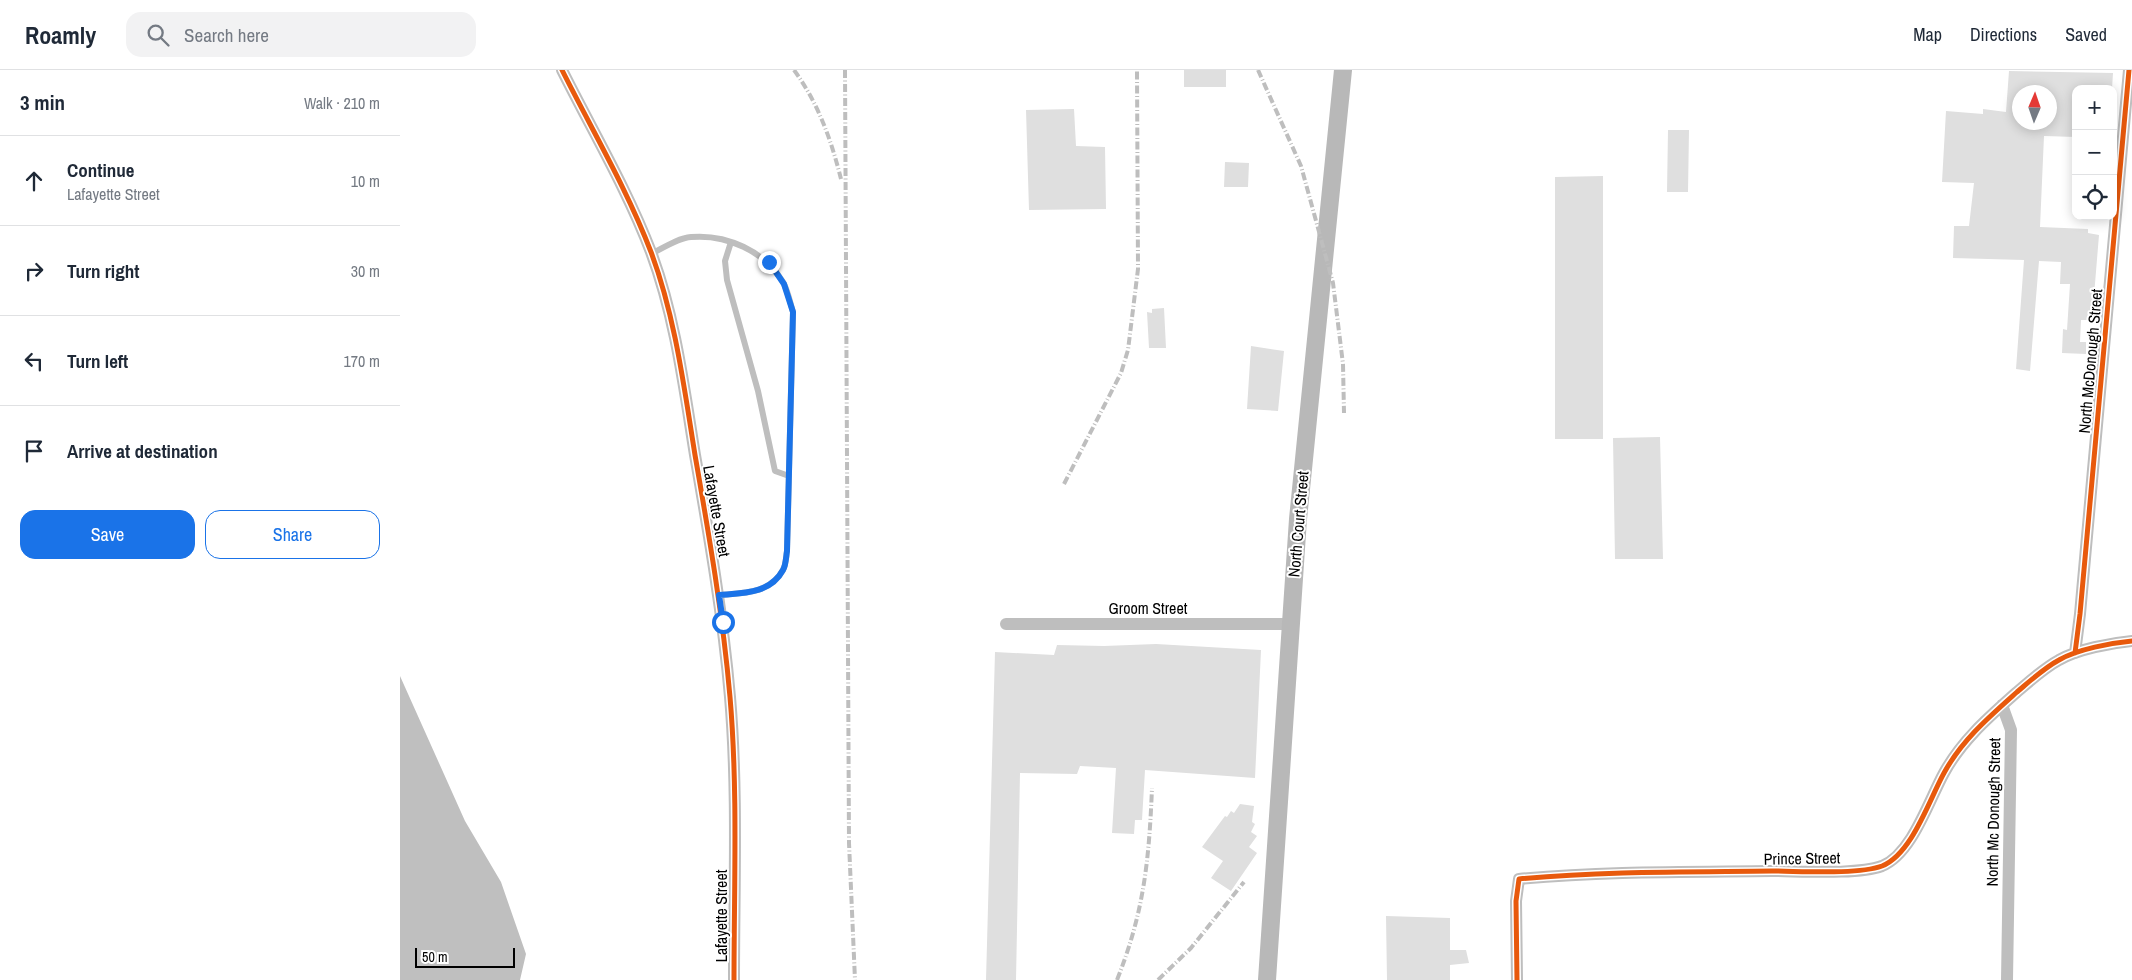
<!DOCTYPE html>
<html lang="en">
<head>
<meta charset="utf-8">
<style>
  body { margin:0; font-family:"Archivo Narrow",sans-serif; background:#f2f2f3; color:#1f2937 }
  .controls { position:absolute; right:15px; top:15px; display:grid; overflow:hidden; border-radius:10px; box-shadow:0 2px 12px #0003 }
  .controls button { width:45px; height:45px; display:grid; place-items:center; padding:0; border:0; border-bottom:1px solid #e0e1e3; background:#fff; color:#1f2937; font:25px sans-serif }
  .compass { position:absolute; left:1612px; top:15px; width:45px; height:45px; border-radius:50%; background:#fff; box-shadow:0 2px 12px #0003; rotate:2deg }
  .scale { position:absolute; left:15px; bottom:12px; width:100px; box-sizing:border-box; padding-left:5px; border:2px solid #000; border-top:0; font-size:14px; line-height:18px; white-space:nowrap; color:#000; -webkit-text-stroke:4px #fff; paint-order:stroke }
  .stop { position:absolute; width:15px; height:15px; margin:-11px; border:4px solid #1a73e8; border-radius:50%; background:#fff }
  .stop.end { background:#1a73e8; border-color:#fff; box-shadow:0 1px 5px #0008 }
  .list { margin:0; padding:0; list-style:none }
  h2 { display:flex; justify-content:space-between; align-items:center; height:65px; margin:0; padding:0 20px; font-size:21px }
  h2 small { font-size:16px; font-weight:400; color:#747a83 }
  .list li { display:grid; grid-template-columns:32px 1fr auto; gap:15px; align-items:center; box-sizing:border-box; height:90px; padding:0 20px; border-top:1px solid #e0e1e3 }
  .list b { display:block; font-size:19px; white-space:nowrap }
  .list p { margin:0; font-size:16px; white-space:nowrap; color:#747a83 }
  .list em { font-size:16px; font-style:normal; color:#747a83 }
  .actions { display:flex; gap:10px; padding:15px 20px }
  .actions a { flex:1; padding:11px 0; border:1px solid #1a73e8; border-radius:15px; text-align:center; font-size:18px; color:#1a73e8 }
  .actions .main { background:#1a73e8; color:#fff }
  .icon { flex:none; width:28px; height:28px; fill:none; stroke:currentColor; stroke-width:2; stroke-linecap:round; stroke-linejoin:round }
  .map { position:relative; flex:none; width:1732px; height:910px; overflow:hidden }
  header { display:flex; align-items:center; gap:30px; box-sizing:border-box; height:70px; padding:0 25px; background:#fff; border-bottom:1px solid #e0e1e3 }
  header strong { font-size:24px }
  nav { display:flex; gap:28px; margin-inline-start:auto; font-size:18px }
  .search { width:350px; height:45px; background:#f2f2f3; display:flex; align-items:center; gap:12px; box-sizing:border-box; padding:0 18px; border-radius:15px; color:#747a83; font-size:19px }
  main { display:flex }
  aside { flex:1; background:#fff }
  .map>svg:first-child { display:block }
  .water { fill:#bfbfbf }
  .building { fill:#dfdfdf; fill-rule:evenodd }
  .lines { fill:none; stroke-linecap:round; stroke-linejoin:round }
  .service { stroke:#bebebe; stroke-width:6 }
  .minor { stroke:#bebebe; stroke-width:12 }
  .secondary { stroke:#b8b8b8; stroke-width:18 }
  .rail { stroke:#bebebe; stroke-width:4; stroke-dasharray:8 2.5 1 2.5; stroke-linecap:butt }
  .cycleway-casing { stroke:#fff; stroke-width:8 }
  .cycleway { stroke:#e8590c; stroke-width:5 }
  .route { stroke:#1a73e8; stroke-width:6 }
  .labels { text-anchor:middle; stroke-width:4; stroke-linejoin:round; paint-order:stroke }
  .street-label { font-size:16px; fill:#000; stroke:#fff }
</style>
</head>
<body>
<header>
<strong>Roamly</strong>
<div class="search"><svg class="icon" aria-label="search" viewBox="0 0 24 24"><circle cx="10" cy="10" r="6"/><path d="M15 15l6 6"/></svg>Search here</div>
<nav><a>Map</a><a>Directions</a><a>Saved</a></nav>
</header>
<main>
<aside>
<h2>3 min<small>Walk · 210 m</small></h2>
<ul class="list">
<li><svg class="icon" aria-label="ahead" viewBox="0 0 24 24"><path d="M12 20V5M6 11l6-6 6 6"/></svg><div><b>Continue</b><p>Lafayette Street</p></div><em>10 m</em></li>
<li><svg class="icon" aria-label="right" viewBox="0 0 24 24"><path d="M7 20v-9h11M14 6l5 5-5 5"/></svg><div><b>Turn right</b></div><em>30 m</em></li>
<li><svg class="icon" aria-label="left" viewBox="0 0 24 24"><path d="M17 20v-9H6M10 6l-5 5 5 5"/></svg><div><b>Turn left</b></div><em>170 m</em></li>
<li><svg class="icon" aria-label="arrive" viewBox="0 0 24 24"><path d="M6 21V4h12l-3 4 3 4H6"/></svg><div><b>Arrive at destination</b></div></li>
</ul>
<div class="actions"><a class="main">Save</a><a>Share</a></div>
</aside>
<div class="map">
<svg width="1732" height="910" viewBox="0 0 1732 910">
  <rect width="100%" height="100%" fill="#fff"/>
  <path class="water" d="M0 606 65 751 101 812 126 884 120 910H0Z"/>
  <path class="building" d="M784 0H826V17H784Z
    M1609 1 1713 3 1712 19H1676V67L1644 66 1640 157 1688 159V163L1699 165 1692 250H1681L1680 272H1686V284L1662 283 1663 259 1667 260 1670 214H1660L1661 192 1639 191 1630 301 1616 299 1624 190 1553 188 1554 156H1569L1574 113 1542 112 1546 41 1583 44V39L1606 42ZM1620 22H1650V52H1620Z
    M674 39 676 76 705 77 706 139 629 140 626 40Z
    M1268 60H1289L1288 122H1267Z
    M825 92 849 93 848 117H824Z
    M1203 106V369H1155V107Z
    M764 238 766 278H749L747 242 752 243V239Z
    M851 276 884 281 878 341 847 339Z
    M1260 367 1263 489H1215L1213 368Z
    M756 574 861 580 855 708 745 700 742 750H735L734 764 712 763 716 698 680 696 677 704 620 703 616 910H586L595 582 654 585 657 575 704 576Z
    M840 734 854 736 852 752 855 754 851 762 857 766 849 777 857 783 831 821 811 808 823 791 802 777 825 746 827 747 831 741 834 743Z
    M986 846 1050 848V880H1066L1069 893 1050 895V910H987Z"/>
  <g class="lines">
    <path class="service" d="M331 172 325 191 327 210 358 321 375 401 389 406
      M251 184C263 178 278 168 291 167 327 164 364 181 383 212 388 221 390 232 393 242L387 481C386 487 386 495 383 500 370 524 343 523 319 525"/>
    <path class="minor" d="M162 0C192 60 227 119 251 182 275 246 284 317 295 385 309 465 323 546 330 627 338 720 334 817 334 910
      M606 554H890
      M1675 583 1680 544 1729 0
      M1602 635 1611 660 1607 910
      M1117 910 1116 831 1119 809C1203 801 1288 802 1372 801 1400 801 1457 805 1482 796 1512 784 1529 730 1544 703 1562 670 1589 647 1617 622 1630 611 1644 598 1659 590 1678 579 1711 573 1732 571"/>
    <path class="secondary" d="M867 910 898 449 943 0"/>
    <path class="rail" d="M394 0C418 33 431 69 441 109
      M445 0 449 773 455 910
      M858 0 901 96 933 213 943 294 944 343
      M664 414 721 303 728 280 738 199 737 0
      M717 910C744 842 749 791 752 718
      M758 910 791 878 844 812"/>
    <g class="cycleway-casing">
      <path id="cycleway" d="M162 0C192 60 227 119 251 182 275 246 284 317 295 385 309 465 323 546 330 627 338 720 334 817 334 910
        M1675 583 1680 544 1729 0
        M1117 910 1116 831 1119 809C1203 801 1288 802 1372 801 1400 801 1457 805 1482 796 1512 784 1529 730 1544 703 1562 670 1589 647 1617 622 1630 611 1644 598 1659 590 1678 579 1711 573 1732 571"/>
    </g>
    <use href="#cycleway" class="cycleway"/>
  </g>
  <g class="lines">
    <path class="route" d="M323 552 319 525C343 523 370 524 383 500 386 495 386 487 387 481L393 242 384 214 369 192"/>
  </g>
  <g class="labels">
    <g class="street-label">
      <text transform="translate(1690 291) rotate(-85)" y="6">North McDonough Street</text>
      <text transform="translate(317 441) rotate(80)" y="6">Lafayette Street</text>
      <text transform="translate(898 454) rotate(-85)" y="6">North Court Street</text>
      <text x="748" y="544">Groom Street</text>
      <text transform="translate(1593 742) rotate(-89)" y="6">North Mc Donough Street</text>
      <text transform="translate(1402 788) rotate(-1)" y="6">Prince Street</text>
      <text transform="translate(321 846) rotate(-90)" y="6">Lafayette Street</text>
    </g>
  </g>
</svg>
<div class="controls">
<button>+</button>
<button>−</button>
<button><svg class="icon" aria-label="locate" viewBox="0 0 24 24"><circle cx="12" cy="12" r="6"/><path d="M12 2v4M12 18v4M2 12h4M18 12h4"/></svg></button>
</div>
<svg class="compass" viewBox="-18 -18 36 36"><path d="M0-13l5 13h-10z" fill="#e53935"/><path d="M0 13l5-13h-10z" fill="#747a83"/></svg>
<div class="scale">50 m</div>
<div class="stop" style="left:323px;top:552px"></div>
<div class="stop end" style="left:369px;top:192px"></div>
</div>
</main>
</body>
</html>
